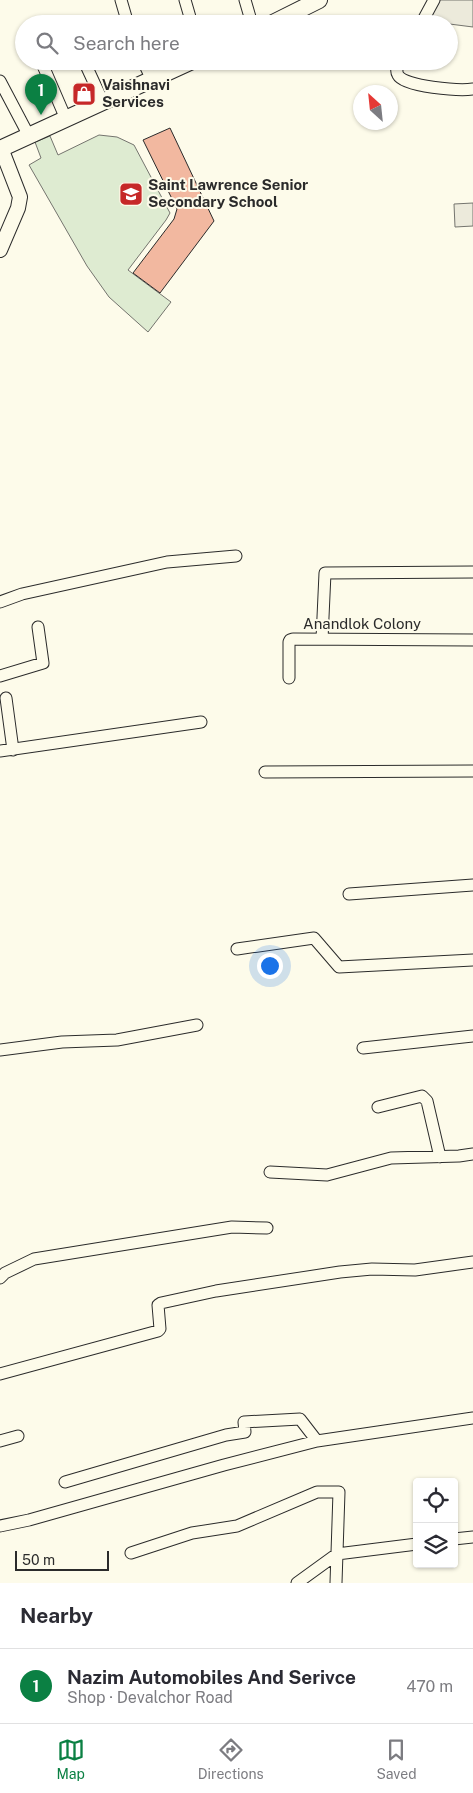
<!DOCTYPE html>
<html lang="en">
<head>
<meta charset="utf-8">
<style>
  body { margin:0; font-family:"Public Sans",sans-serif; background:#f7f7f7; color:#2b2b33 }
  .controls { position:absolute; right:15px; bottom:15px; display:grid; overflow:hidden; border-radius:5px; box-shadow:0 1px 4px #0004 }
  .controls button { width:45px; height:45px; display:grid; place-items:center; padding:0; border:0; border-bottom:1px solid #e1e1e2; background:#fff; color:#2b2b33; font:25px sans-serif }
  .compass { position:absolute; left:353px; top:85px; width:45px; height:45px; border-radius:50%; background:#fff; box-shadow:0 1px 4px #0004; rotate:333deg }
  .scale { position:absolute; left:15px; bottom:12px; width:94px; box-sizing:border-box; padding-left:5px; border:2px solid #2b2b2b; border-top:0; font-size:14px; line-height:18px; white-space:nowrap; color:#2b2b2b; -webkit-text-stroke:4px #fdfbea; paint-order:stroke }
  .you { position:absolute; left:269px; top:965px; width:18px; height:18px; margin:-12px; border:4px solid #fff; border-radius:50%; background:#1a73e8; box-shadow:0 0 0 8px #1a73e833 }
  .badge { display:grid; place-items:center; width:32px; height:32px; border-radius:50%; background:#0b8043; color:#fff; font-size:16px; font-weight:700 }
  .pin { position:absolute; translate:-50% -41px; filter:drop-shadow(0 1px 2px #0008) }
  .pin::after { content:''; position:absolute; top:26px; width:18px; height:15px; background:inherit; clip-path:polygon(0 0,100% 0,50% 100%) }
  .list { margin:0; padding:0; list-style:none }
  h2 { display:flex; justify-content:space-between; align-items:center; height:65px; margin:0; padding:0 20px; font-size:21px }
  h2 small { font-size:16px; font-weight:400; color:#7c7c81 }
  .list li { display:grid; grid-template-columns:32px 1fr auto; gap:15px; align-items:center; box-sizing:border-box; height:75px; padding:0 20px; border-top:1px solid #e1e1e2 }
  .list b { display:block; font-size:19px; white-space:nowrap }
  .list p { margin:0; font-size:16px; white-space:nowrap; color:#7c7c81 }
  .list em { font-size:16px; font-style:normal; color:#7c7c81 }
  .icon { flex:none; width:28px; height:28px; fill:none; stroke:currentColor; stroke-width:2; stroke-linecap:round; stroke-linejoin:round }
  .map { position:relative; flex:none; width:473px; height:1583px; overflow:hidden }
  .search { position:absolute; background:#fff; box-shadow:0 1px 4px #0004; left:15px; right:15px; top:15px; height:55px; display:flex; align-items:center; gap:12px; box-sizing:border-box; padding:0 18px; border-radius:28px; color:#7c7c81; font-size:19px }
  .sheet { height:140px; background:#fff }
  nav { display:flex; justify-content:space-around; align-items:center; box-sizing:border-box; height:70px; border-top:1px solid #e1e1e2; background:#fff; font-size:14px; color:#7c7c81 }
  nav a { display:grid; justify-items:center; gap:2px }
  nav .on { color:#0b8043 }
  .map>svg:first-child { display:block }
  .green { fill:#deebd1; stroke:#74746e }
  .parking { fill:#eceadb; stroke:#74746e }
  .building { fill:#f2b8a0; stroke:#2b2b2b }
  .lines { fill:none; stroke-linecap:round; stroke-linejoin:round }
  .minor-casing { stroke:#2b2b2b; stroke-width:13 }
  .tertiary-casing { stroke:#2b2b2b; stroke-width:16 }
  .secondary-casing { stroke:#2b2b2b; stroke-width:18 }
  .minor { stroke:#fdfbea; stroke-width:11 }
  .tertiary { stroke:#fdfbea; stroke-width:14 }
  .secondary { stroke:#fdfbea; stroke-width:16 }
  .labels { text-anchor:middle; stroke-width:4; stroke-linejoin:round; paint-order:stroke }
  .poi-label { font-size:15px; font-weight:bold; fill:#2b2b2b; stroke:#fdfbea; text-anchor:start }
  .street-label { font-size:15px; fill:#2b2b2b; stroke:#fdfbea }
</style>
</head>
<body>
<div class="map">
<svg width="473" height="1583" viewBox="0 0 473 1583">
  <rect width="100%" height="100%" fill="#fdfbea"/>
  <path class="green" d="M99 135 117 137 134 145 170 213 166 220 128 270 171 302 148 332 109 297 87 266 29 165 41 158 35 142 50 136 58 155Z"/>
  <path class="parking" d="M440 0H473V27L426 21Z
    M473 203V226L455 227 454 204Z"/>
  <path class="building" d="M170 128 214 221 160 293 133 273 174 219 177 209 143 140Z"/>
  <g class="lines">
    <g class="minor-casing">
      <path id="minor" d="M121 0 128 24
        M185 0 192 24
        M245 0 252 24
        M421 24 434 0
        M41 61 66 119
        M84 61 103 102
        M143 61 152 80
        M400 61C398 66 395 70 398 75 404 87 460 91 473 89
        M0 81 29 136
        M0 602 22 594 167 562 236 556
        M322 639 325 573 473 572
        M0 676 43 663 38 627
        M289 678V642L290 640 293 639 473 640
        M6 698 13 750
        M0 751 201 722
        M265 772 473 771
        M349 894 473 885
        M237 949 314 938 339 967 473 960
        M363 1048 473 1036
        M0 1050 62 1042 117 1040 197 1025
        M378 1107 422 1096 427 1101 440 1157
        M270 1172 327 1175 391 1158 459 1156 473 1154
        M0 1278 5 1273 34 1259 232 1227 267 1228
        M0 1374 158 1331 160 1329 158 1305 161 1303 216 1291 340 1272 372 1269 415 1270 473 1262
        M0 1441 18 1436
        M65 1482 226 1435 245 1432 244 1422 300 1419 317 1441
        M0 1526 29 1520 224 1465 317 1441 473 1418
        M454 1539 473 1537
        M131 1553 192 1533 237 1526 317 1492H339L336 1583
        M297 1583 337 1554 417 1544"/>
    </g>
    <g class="tertiary-casing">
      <path id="tertiary" d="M0 250 18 208 20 197 1 148"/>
    </g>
    <g class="secondary-casing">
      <path id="secondary" d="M271 24 319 0
        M0 149 192 61"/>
    </g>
    <use href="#minor" class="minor"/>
    <use href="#tertiary" class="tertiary"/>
    <use href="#secondary" class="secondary"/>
  </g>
  <defs>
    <g id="shop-square" transform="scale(1.25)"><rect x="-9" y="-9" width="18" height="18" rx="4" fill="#c62828" stroke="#fdfbea"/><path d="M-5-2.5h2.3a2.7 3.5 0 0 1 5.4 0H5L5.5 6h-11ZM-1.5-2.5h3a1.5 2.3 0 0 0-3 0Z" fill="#fff"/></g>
    <g id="school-square" transform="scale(1.25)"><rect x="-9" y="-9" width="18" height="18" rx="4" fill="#c62828" stroke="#fdfbea"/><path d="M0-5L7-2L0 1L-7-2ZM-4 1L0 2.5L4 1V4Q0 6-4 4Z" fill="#fff"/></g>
  </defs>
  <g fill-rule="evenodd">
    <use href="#shop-square" x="84" y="94"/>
    <use href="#school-square" x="131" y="194"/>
  </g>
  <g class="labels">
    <g class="poi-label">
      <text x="102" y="90">Vaishnavi<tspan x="102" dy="17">Services</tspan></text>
      <text x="148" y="190">Saint Lawrence Senior<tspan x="148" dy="17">Secondary School</tspan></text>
    </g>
    <g class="street-label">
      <text x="362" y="629">Anandlok Colony</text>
    </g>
  </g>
</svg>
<div class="controls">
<button><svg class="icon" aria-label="locate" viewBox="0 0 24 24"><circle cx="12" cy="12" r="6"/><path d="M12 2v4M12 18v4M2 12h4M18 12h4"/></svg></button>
<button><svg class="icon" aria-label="layers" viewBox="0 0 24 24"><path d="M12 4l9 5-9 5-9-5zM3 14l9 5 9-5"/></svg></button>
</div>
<svg class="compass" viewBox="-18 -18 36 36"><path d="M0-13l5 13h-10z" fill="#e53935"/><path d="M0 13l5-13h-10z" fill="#7c7c81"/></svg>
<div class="scale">50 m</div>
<div class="you"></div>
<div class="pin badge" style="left:41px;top:115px">1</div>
<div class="search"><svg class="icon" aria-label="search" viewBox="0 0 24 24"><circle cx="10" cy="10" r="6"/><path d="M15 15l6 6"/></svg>Search here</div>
</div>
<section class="sheet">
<h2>Nearby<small></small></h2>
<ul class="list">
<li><span class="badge">1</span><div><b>Nazim Automobiles And Serivce</b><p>Shop · Devalchor Road</p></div><em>470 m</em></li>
</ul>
</section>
<nav>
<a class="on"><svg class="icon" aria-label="map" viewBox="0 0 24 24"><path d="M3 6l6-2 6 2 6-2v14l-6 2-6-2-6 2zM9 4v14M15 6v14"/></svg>Map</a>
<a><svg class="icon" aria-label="directions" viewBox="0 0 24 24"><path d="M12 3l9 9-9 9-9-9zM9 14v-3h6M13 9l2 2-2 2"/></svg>Directions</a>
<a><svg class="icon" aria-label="saved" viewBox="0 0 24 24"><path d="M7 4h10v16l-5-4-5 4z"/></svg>Saved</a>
</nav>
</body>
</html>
